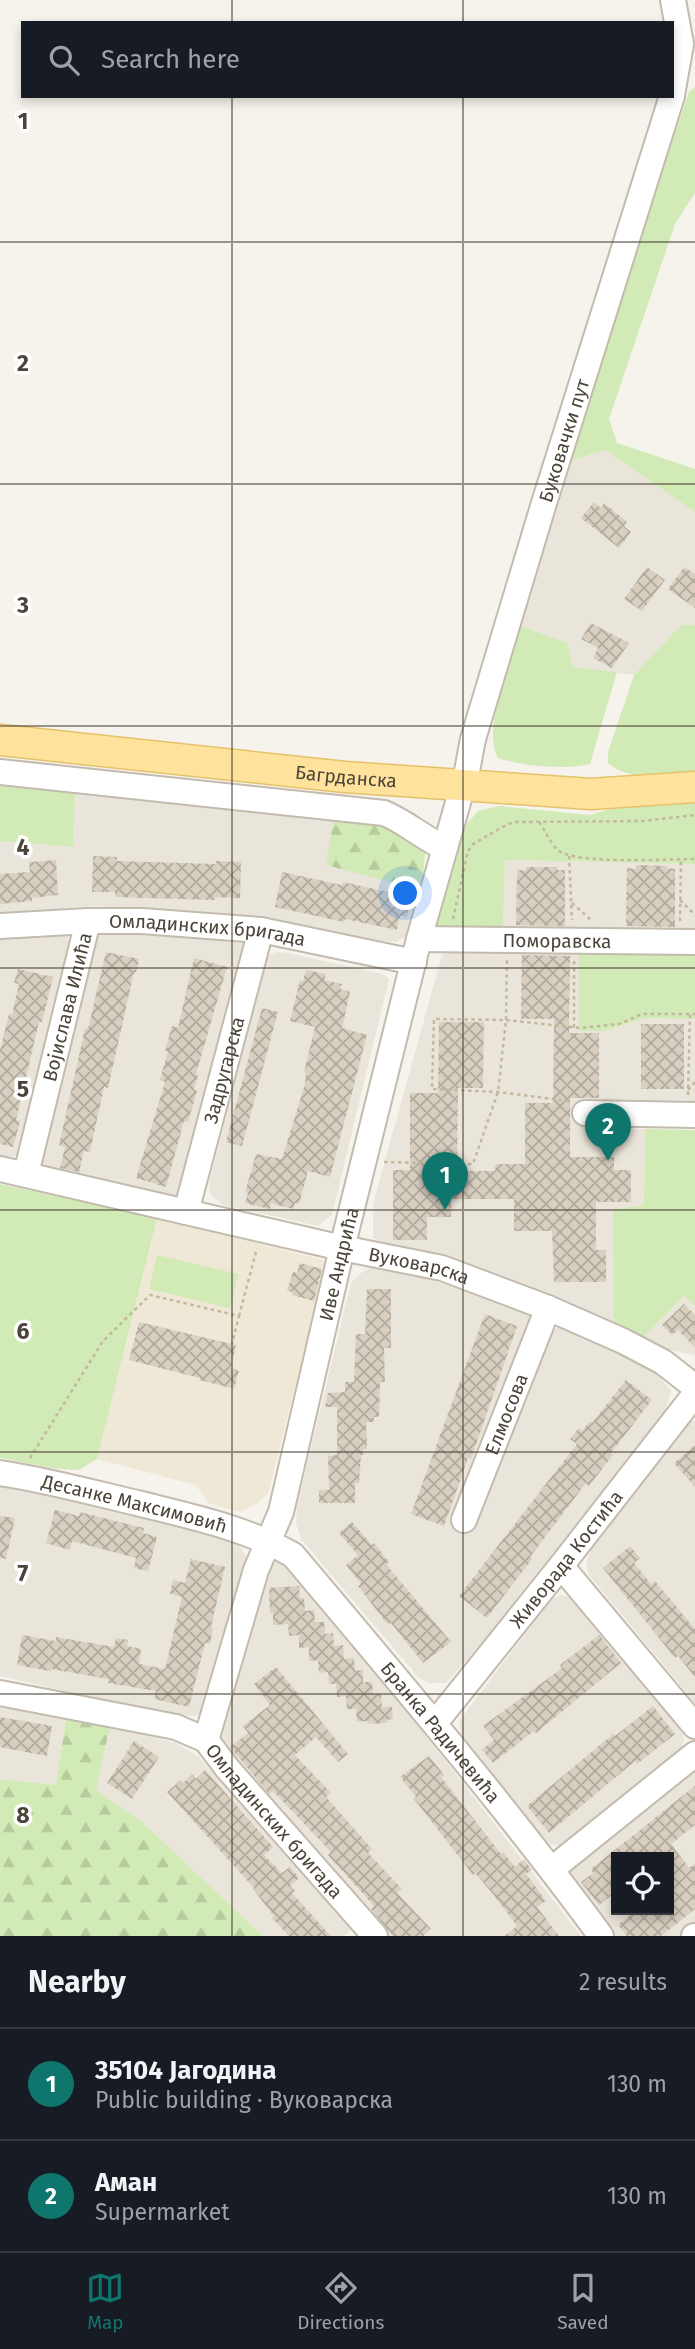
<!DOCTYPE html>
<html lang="en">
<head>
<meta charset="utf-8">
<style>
  body { margin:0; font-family:"Fira Sans",sans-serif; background:#20242c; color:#f1f3f6 }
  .controls { position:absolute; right:21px; bottom:21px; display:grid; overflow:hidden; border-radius:0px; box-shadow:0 4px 10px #0003 }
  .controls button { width:63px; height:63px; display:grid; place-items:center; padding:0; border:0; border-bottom:2px solid #363941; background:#171b24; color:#f1f3f6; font:35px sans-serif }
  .you { position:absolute; left:406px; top:894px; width:24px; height:24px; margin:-18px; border:5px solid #fff; border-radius:50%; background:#1a73e8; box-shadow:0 0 0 10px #1a73e833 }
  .badge { display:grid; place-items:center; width:46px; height:46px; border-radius:50%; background:#0f766e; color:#fff; font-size:23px; font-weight:700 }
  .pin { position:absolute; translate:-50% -58px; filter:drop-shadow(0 2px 4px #0008) }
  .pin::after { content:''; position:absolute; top:37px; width:24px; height:21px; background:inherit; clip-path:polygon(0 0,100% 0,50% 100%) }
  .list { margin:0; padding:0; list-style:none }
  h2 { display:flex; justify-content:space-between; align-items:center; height:91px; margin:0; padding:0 28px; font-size:30px }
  h2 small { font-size:23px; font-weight:400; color:#9ea1a6 }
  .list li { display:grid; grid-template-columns:46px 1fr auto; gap:21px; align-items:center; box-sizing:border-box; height:112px; padding:0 28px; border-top:2px solid #363941 }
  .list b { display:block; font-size:26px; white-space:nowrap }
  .list p { margin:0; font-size:23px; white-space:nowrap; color:#9ea1a6 }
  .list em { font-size:23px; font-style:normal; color:#9ea1a6 }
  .icon { flex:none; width:38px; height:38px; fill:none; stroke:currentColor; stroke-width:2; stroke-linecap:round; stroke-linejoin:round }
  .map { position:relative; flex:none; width:695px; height:1936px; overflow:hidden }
  .search { position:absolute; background:#171b24; box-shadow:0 4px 10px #0003; left:21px; right:21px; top:21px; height:77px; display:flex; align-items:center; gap:18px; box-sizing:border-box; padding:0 24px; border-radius:0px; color:#9ea1a6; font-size:26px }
  .sheet { height:315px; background:#171b24 }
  nav { display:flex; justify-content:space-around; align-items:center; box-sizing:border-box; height:98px; border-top:2px solid #363941; background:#171b24; font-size:19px; color:#9ea1a6 }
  nav a { display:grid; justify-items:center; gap:4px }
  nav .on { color:#0f766e }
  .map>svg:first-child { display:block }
  .residential { fill:#eae5da; fill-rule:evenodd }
  .education { fill:#efe8d6 }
  .green { fill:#d2eab5 }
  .forest { fill:url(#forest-firs) }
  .building { fill:url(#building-cross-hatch) }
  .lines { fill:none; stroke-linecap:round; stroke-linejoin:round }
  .minor-casing { stroke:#c2bbae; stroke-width:28 }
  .major-casing { stroke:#e6c16a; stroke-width:33 }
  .path { stroke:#c4b79f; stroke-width:2.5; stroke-dasharray:3.5 3.5; stroke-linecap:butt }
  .minor { stroke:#fff; stroke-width:24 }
  .major { stroke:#ffe39c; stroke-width:30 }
  .grid { fill:none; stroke:#4b4439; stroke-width:2; stroke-opacity:0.55 }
  .labels { text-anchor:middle; stroke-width:7; stroke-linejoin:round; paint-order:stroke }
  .street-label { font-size:19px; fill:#4b4439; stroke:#fff }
  .grid-label { font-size:23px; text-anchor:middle; font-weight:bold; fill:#4b4439; stroke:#fff; stroke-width:7; stroke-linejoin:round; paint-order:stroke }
</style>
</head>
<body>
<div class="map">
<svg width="695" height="1936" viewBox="0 0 695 1936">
  <defs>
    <pattern id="forest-firs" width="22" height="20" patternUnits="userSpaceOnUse" patternTransform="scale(1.75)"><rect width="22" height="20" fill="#d2eab5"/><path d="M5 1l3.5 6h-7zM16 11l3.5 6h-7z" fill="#b6ca9c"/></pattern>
    <pattern id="building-cross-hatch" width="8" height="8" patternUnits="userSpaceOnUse" patternTransform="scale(1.75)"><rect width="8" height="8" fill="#d8cfc1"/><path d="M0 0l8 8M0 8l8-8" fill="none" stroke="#b1aa9e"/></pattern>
  </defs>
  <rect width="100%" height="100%" fill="#f6f3ec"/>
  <path class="residential" d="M605 450 695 512V625H681L634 675 573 667 518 625 569 461Z
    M75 791 334 816 422 890 406 936 397 942 380 941 264 916 93 906 0 913V841L73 847Z
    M505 860 695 864V933L503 930Z
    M100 933 241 937 244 941V947L178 1196 167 1199 48 1172 43 1166V1157L95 939Z
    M68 935 70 950 27 1148 17 1156 0 1158V938Z
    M452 949 579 951V1031H605L645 1018 695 1019V1106H577L578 1126 645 1129 644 1205 613 1209 614 1325 485 1270 450 1258 382 1244 373 1238V1204L442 955Z
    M276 952 288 953 382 974 389 979 332 1215 318 1226 223 1205 210 1194 209 1183 268 956Z
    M372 1267 395 1270 526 1308 530 1315V1325L549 1331 559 1327H576L653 1368 671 1391 665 1412 483 1642 446 1683H429L419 1678 301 1539 296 1523 297 1506 351 1283 361 1273Z
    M684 1296 695 1306V1355L665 1349 643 1337Z
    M689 1421H695V1703L589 1575 586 1563 592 1548 679 1429Z
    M0 1484 228 1537 238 1543 247 1557 206 1712 194 1716 168 1715 0 1676Z
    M283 1561 292 1562 581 1936H385L223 1751 218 1735 266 1572 273 1563Z
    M561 1595 572 1597 582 1604 683 1734 684 1741 681 1748 559 1846 548 1844 537 1836 461 1734 459 1721 552 1599Z
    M0 1703 66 1718 56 1785 0 1779Z
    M110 1726 176 1743 199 1757 351 1930 344 1936H263L141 1821 96 1790Z
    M695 1771V1925L680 1936H614L564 1870ZM616 1857H669V1910H616Z"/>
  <path class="education" d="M157 1218 327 1261 268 1494 255 1505 239 1512 208 1503 196 1485 97 1459Z"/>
  <path class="green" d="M695 87V193L675 224 609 419 617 443 695 469V512L605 450 569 461 599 358 689 92Z
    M518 625 567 643 573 667 617 672 590 764C565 770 522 766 498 758 482 732 509 655 518 625Z
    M681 625H695V771C667 775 631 783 608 763V752L634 675Z
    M0 781 75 791 73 847 0 841Z
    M695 800V864L505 860 503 930 439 927 435 918 466 825 478 811 499 806 590 815 606 810Z
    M579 951 695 952V1019L645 1018 605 1031H579Z
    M645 1129 695 1130V1306L684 1296 643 1337 614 1325 613 1209 644 1205Z
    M0 1184 157 1218 97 1459 79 1470 58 1469 0 1458Z
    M157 1255 238 1274 230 1308 149 1289Z"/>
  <path class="forest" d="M334 817C371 822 398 822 425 853L422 890 326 865Z
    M66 1718 110 1726 96 1790 141 1821 263 1936H0V1779L56 1785Z"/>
  <path class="building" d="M594 502 601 508 604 503 627 522 624 526 631 532 619 548 581 518Z
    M647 567 665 580 642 611 624 599Z
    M684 567 695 574V608L668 589Z
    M591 623 629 643 612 668 593 658 598 648 581 639Z
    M93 856 117 857V861L216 864V861L241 862 240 898 215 897V900L115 897V892H92Z
    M56 860 58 895 32 898V901L0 904V874L30 872 29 862Z
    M636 865 667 866V868L675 869V927L626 926 627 868 636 869Z
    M526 867H557V870H565V926L516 925 517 870H526Z
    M282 872 342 885 343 882 411 897 407 917 400 916 397 930 345 919 344 922 275 907Z
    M106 952 139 959 136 973 134 972 108 1088 104 1087 90 1152 84 1151 79 1172 60 1168 65 1147 59 1145 83 1038 85 1028 88 1029Z
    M522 955 570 956 569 1033H599V1098H570V1157H614V1170H631V1202H596V1250H606V1282H554L552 1231H514V1199H451V1217H427V1240H393V1170H410V1093H438L439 1022H484L483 1088H458L457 1168H465V1171H495L496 1164H525V1103H553L554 1019H521Z
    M194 958 227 967 196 1074 198 1075 194 1090 197 1091 188 1122 184 1121 166 1187 136 1178 165 1082 160 1080 168 1051H165L172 1026 178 1028Z
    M18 969 53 977 42 1022H39L16 1120 20 1121 13 1147 0 1144V1050L9 1014 12 1015 19 984 14 983Z
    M306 970 326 974 324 980 342 984 340 989 350 992 342 1028 367 1035 330 1177 308 1171 299 1204 295 1203 293 1209 271 1203 270 1209 245 1203 248 1193 245 1192 256 1154 282 1159 305 1084 306 1073 304 1072 315 1027 290 1021 300 980 303 981Z
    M262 1008 278 1012 242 1146 226 1142Z
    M641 1024H684V1089H641Z
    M300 1263 322 1269 314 1301 292 1295V1292L287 1291 293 1272 297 1273Z
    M367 1289H391V1348H384L385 1382H380L379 1417H374V1422H366L367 1449H363V1455H361L359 1483H355V1503H319V1490H329L328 1456 337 1455V1407H325L328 1393 345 1392V1382H354L356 1334H365Z
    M684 1304 695 1315V1348L678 1330 672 1335 662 1325Z
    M485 1314 517 1326 471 1459 468 1458 444 1526 411 1514Z
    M139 1322 236 1345 231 1368 239 1371 234 1389 200 1380V1378L129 1360Z
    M626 1380 652 1400 611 1453 613 1455 605 1465 589 1486 586 1483 530 1557 532 1559 487 1618 459 1596 577 1444 570 1439 579 1428 582 1431 590 1421 592 1423Z
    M695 1445V1487L674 1463Z
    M55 1510 79 1516 80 1512 123 1523 144 1528 143 1533 157 1537 148 1571 134 1568 136 1558 72 1541 70 1550 46 1543Z
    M0 1516 15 1518 6 1559 0 1558Z
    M352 1522 372 1545 374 1543 389 1562 386 1564 451 1642 423 1663 391 1623 388 1625 358 1586 361 1584 346 1565 358 1555 339 1533Z
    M630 1546 640 1558 634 1563 651 1584 655 1581 695 1629V1677L678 1656 675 1658 603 1568Z
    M191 1559 225 1567 211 1627 213 1628 210 1644 205 1643 189 1707 154 1699 156 1691 108 1683V1679L51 1669 50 1671 17 1665 22 1635 56 1641V1637L114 1647 116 1638 128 1640 127 1646 141 1649 139 1664 165 1669 182 1597 170 1594 173 1580 185 1583Z
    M299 1586 300 1598H304L305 1611 314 1610 315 1622H324L325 1634 333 1633 334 1646 343 1645 344 1659 354 1658 355 1671 363 1670V1682H372L373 1694H381L382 1707H392L393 1719 387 1720 388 1723 368 1724 367 1721 357 1722 356 1709H347L346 1696 337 1697 336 1684H329L328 1672 319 1673 318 1660 309 1661V1647L299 1648V1635L289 1636 288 1624 273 1625V1613H270L269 1588Z
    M599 1635 621 1663 536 1733 534 1731 493 1763 482 1750 494 1740 483 1726 550 1677 562 1668 560 1665Z
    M276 1667 348 1754 338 1762 316 1737 295 1755 331 1793 326 1797 372 1849 368 1853 402 1889 397 1893 431 1929 423 1936H393L371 1909 374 1906 328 1855 331 1852 273 1791 269 1794 230 1747 248 1733 243 1726 270 1705 254 1684Z
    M653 1706 675 1734 637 1764 635 1761 549 1833 527 1806 613 1734 615 1736Z
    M0 1717 52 1726 47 1756 0 1747Z
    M134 1741 159 1757 132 1799 107 1783Z
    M429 1756 444 1775 441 1777 501 1854 503 1852 515 1867 524 1859 532 1870 526 1874 546 1901 537 1907 559 1936H504L517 1926 493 1894 475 1873 473 1875 414 1799 416 1797 400 1777Z
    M205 1770 273 1847 264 1855 282 1873 290 1867 299 1878 290 1886 295 1891 292 1893 331 1936H289L272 1918 274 1916 253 1889 254 1888 167 1792 181 1780 183 1783 192 1774 196 1779Z
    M695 1786V1825L671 1844 689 1868 695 1864V1909L661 1936H627L618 1925 636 1910H669V1857H616V1888L610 1893 612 1895 599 1905 581 1882 593 1873 591 1869Z"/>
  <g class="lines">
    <g class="minor-casing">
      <g id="minor">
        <path d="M672 95 681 44 673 0"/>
        <path d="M0 772 384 813C406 822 423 838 445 848"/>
        <path id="s1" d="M0 926 88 921H142L261 930 414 962"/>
        <path id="s2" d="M419 939 695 942"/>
        <path d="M585 1113 695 1115"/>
        <path id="s3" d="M0 1169 342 1248 442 1268 548 1308 623 1341 663 1362 695 1387"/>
        <path id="s4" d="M26 1174 88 921"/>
        <path id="s5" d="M186 1212 261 930"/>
        <path id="s6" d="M0 1473C48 1480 94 1493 141 1504 193 1517 246 1528 293 1555 398 1680 504 1804 601 1936"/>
        <path id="s7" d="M464 1520 548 1308"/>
        <path d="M561 1566 695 1726"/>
        <path id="s8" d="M0 1693 176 1727 206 1740 227 1768 375 1936"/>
        <path id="s9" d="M435 1723 561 1566 695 1394"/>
        <path id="s10" d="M206 1740 256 1570 281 1512 342 1248 419 939 467 771 473 739 544 503 672 96"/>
        <path d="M552 1869 695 1754"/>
        <path d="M694 1936H695"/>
      </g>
    </g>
    <g class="major-casing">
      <g id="major">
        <path id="s11" d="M0 740 345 777 591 794 695 787"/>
      </g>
    </g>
    <path class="path" d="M539 822C545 830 550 843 558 850 574 865 669 859 695 859
      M569 856 572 920
      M680 900 695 915
      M572 903 591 920
      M453 919 468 851 473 844 508 824 516 822 642 821 695 815
      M680 921 681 859
      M574 961V1028
      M688 1090 695 1082
      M688 1095 690 1014
      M569 1101 498 1092 432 1089 434 1019 506 1020 580 1028 619 1024 642 1014H695
      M384 1162 473 1164 498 1092 506 1020 507 960
      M239 1316 257 1248
      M30 1458 103 1341 150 1295 239 1316 232 1344"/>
    <use href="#minor" class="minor"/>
    <use href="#major" class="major"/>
  </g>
  <path class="grid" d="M232 0V23M463 0V23M232 96V1936M463 96V1936M0 242H695M0 484H695M0 726H695M0 968H695M0 1210H695M0 1452H695M0 1694H695"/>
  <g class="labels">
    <g class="street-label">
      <text dy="7" stroke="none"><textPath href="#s10" startOffset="1349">Буковачки пут</textPath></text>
      <text dy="7" stroke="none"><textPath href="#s11" startOffset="348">Багрданска</textPath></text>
      <text dy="7" stroke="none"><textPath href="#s1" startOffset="208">Омладинских бригада</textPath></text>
      <text dy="7" stroke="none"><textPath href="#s2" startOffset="138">Поморавска</textPath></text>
      <text dy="7" stroke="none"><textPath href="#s4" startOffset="172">Војислава Илића</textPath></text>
      <text dy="7" stroke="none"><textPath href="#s5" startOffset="147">Задругарска</textPath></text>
      <text dy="7" stroke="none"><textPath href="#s10" startOffset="495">Иве Андрића</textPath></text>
      <text dy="7" stroke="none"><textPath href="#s3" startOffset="430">Вуковарска</textPath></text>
      <text dy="7" stroke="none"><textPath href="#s7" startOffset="114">Елмосова</textPath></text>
      <text dy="7" stroke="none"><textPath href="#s6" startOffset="138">Десанке Максимовић</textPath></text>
      <text dy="7" stroke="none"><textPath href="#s9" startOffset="210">Живорада Костића</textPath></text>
      <text dy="7" stroke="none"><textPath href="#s6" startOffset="536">Бранка Радичевића</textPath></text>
      <text dy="7" stroke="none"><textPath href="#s8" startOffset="318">Омладинских бригада</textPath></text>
    </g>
  </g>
  <g class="grid-label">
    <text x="23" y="129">1</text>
    <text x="23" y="371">2</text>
    <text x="23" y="613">3</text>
    <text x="23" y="855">4</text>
    <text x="23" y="1097">5</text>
    <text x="23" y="1339">6</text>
    <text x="23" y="1581">7</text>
    <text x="23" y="1823">8</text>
  </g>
</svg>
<div class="controls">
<button><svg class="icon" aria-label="locate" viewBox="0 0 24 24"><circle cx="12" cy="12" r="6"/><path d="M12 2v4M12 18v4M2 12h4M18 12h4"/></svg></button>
</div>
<div class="you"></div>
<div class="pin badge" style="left:445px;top:1210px">1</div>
<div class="pin badge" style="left:608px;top:1161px">2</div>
<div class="search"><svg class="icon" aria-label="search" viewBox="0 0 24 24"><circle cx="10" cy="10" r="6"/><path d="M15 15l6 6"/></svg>Search here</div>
</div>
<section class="sheet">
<h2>Nearby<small>2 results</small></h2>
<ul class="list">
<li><span class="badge">1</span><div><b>35104 Јагодина</b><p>Public building · Вуковарска</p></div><em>130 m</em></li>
<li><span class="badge">2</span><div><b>Аман</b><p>Supermarket</p></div><em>130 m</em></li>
</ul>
</section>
<nav>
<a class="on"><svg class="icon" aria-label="map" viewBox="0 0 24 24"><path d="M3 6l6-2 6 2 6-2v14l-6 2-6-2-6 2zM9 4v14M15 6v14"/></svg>Map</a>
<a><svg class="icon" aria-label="directions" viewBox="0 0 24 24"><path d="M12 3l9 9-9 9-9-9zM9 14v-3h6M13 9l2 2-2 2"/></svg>Directions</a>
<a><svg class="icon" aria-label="saved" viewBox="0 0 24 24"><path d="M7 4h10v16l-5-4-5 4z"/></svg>Saved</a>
</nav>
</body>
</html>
